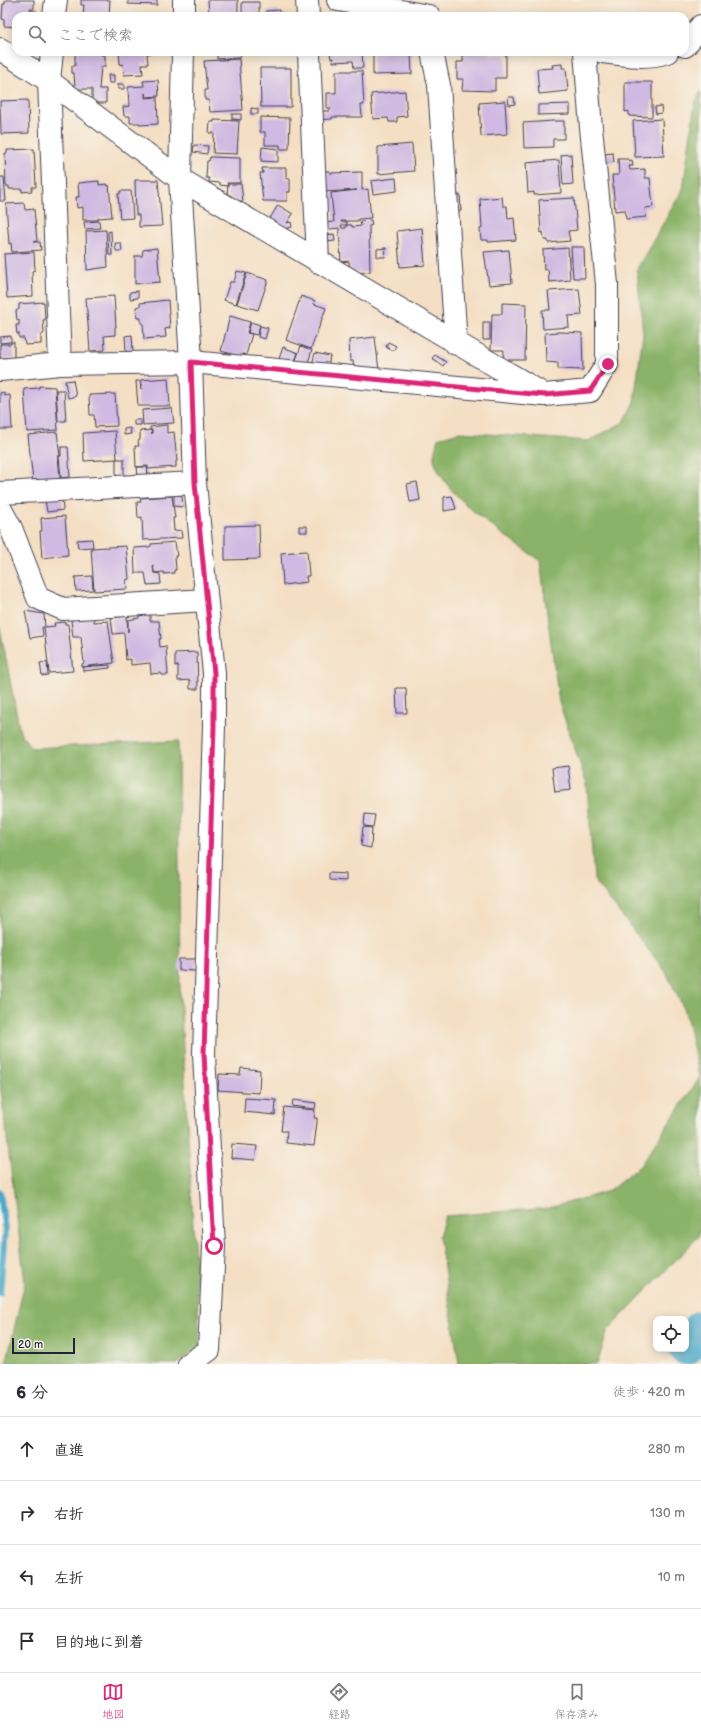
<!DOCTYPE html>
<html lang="ja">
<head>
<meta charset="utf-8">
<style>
  body { margin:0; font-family:"Balsamiq Sans","Klee One",sans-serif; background:#f2f2f3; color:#2b2b33 }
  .controls { position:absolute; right:12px; bottom:12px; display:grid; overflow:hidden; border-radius:8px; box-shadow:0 2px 10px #0003 }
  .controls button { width:36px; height:36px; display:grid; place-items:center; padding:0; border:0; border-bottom:1px solid #e1e1e2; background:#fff; color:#2b2b33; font:20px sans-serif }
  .scale { position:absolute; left:12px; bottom:10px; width:63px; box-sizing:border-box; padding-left:4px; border:2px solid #22223b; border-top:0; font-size:11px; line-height:14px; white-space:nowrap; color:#22223b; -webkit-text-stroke:3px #f7f3e8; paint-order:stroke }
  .stop { position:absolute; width:12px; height:12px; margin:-9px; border:3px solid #db2777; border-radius:50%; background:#fff }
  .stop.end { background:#db2777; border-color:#fff; box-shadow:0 1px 4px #0008 }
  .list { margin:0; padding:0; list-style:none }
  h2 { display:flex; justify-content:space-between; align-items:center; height:52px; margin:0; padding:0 16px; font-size:17px }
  h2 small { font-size:13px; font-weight:400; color:#7c7c81 }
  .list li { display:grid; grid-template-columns:26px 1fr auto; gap:12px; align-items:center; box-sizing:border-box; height:64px; padding:0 16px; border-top:1px solid #e1e1e2 }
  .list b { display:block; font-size:15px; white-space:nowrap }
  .list em { font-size:13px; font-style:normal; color:#7c7c81 }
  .icon { flex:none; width:22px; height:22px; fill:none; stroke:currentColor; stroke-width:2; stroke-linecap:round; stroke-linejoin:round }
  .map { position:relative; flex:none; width:701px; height:1364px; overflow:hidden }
  .search { position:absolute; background:#fff; box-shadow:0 2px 10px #0003; left:12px; right:12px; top:12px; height:44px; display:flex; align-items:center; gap:10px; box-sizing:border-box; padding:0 14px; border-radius:12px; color:#7c7c81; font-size:15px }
  .sheet { height:308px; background:#fff }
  nav { display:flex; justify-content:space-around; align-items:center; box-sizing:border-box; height:56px; border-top:1px solid #e1e1e2; background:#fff; font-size:11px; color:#7c7c81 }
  nav a { display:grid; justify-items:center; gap:2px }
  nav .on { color:#db2777 }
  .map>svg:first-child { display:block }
  .forest { fill:#8ab268; stroke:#566a52 }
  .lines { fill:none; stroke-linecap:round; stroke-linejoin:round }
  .stream { stroke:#4ca8ca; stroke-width:6 }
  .river { stroke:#4ca8ca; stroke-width:38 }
  .building { fill:#d0b9e2 }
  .minor-casing { stroke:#423e50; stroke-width:24 }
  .minor { stroke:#fff; stroke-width:22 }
  .route { stroke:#db2777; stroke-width:5 }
</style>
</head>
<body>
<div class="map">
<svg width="701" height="1364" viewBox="0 0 701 1364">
  <rect width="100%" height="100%" fill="#f7f3e8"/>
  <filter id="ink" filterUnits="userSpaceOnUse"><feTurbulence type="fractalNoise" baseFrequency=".025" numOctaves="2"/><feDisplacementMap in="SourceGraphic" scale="8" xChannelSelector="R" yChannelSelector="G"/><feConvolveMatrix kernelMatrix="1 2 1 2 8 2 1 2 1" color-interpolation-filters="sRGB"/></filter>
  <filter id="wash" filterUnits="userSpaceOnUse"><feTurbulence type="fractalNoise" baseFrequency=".012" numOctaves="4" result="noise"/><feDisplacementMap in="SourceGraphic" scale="16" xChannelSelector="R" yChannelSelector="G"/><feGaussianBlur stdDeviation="0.9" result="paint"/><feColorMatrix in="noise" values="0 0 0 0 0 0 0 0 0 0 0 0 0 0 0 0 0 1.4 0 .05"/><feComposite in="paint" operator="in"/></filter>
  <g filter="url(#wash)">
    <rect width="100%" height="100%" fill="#f4dfc4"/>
    <path class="forest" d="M701 92V1224L698 1237 608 1330 597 1364H459L439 1236 445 1216 549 1208 609 1191 640 1166 700 1077 685 1011 666 972 594 880 587 784 559 702 540 561C510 538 443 498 434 459 433 454 437 444 438 438L459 432 588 441 624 422 634 402 643 334 637 269 683 189 695 103Z
      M0 628 20 732 31 748 178 741 180 996 200 1347 177 1364H6L25 1282 0 1083Z"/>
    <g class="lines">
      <path class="stream" d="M0 1192 5 1230 0 1293"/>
      <path class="river" d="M686 1346 701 1329"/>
    </g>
    <g id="blocks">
      <path class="building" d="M5 0H34V9H30V16H16V27L4 26V20L2 19 3 4H5Z
        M81 0H110L109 16H83L84 5H81Z
        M128 0H157V5L128 4Z
        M208 0H238V13H240V16H209Z
        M242 2H259V16H242Z
        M279 10V15L286 14V16H266V11Z
        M31 11H37V16H31Z
        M76 52H101V55H105V67H101L99 89H106V103H92V89H75L74 73H72V66H75V56Z
        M119 52H153V53L147 54 148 64H142L143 74 124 75 123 64 120 65Z
        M217 52H242V54L239 58 217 59Z
        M258 52H276V56L258 54Z
        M330 52H362L363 68H354L353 61 333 62V58L331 59Z
        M373 52H411L412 74 373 75Z
        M463 52H491V54H506V78H495V91L462 90 463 79H457V62H463Z
        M239 59 243 110 210 112 209 100H205V90H207L204 61Z
        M562 64V68H566L568 91 539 94 537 69 553 68 552 65Z
        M260 68H291V107H261Z
        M336 71H362L364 105H361L362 117H332V119L317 120V111H330V108H327V93H336Z
        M108 75H114V83H109Z
        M158 80 159 96 146 97 145 93V98L157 97 158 124 140 125V123H130V116H124L123 107 129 106 128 87 144 86 143 81Z
        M625 82H652V117L629 116V111L625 112Z
        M118 84H124V89H118Z
        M405 91 407 116 397 117V122H389L388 118 373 119 371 94Z
        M508 97H514L515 104 509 105Z
        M28 100 29 133 1 134 0 101Z
        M505 101 507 134 481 136 479 103Z
        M570 104V114L538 115V105Z
        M661 106 662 113 656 114 655 107Z
        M251 108 258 109V114H251Z
        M232 114H241V120L232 119Z
        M260 117 290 118 289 149H280V145H265V132H260Z
        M662 119 664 156 635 157 633 121Z
        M214 120 239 121 237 154 213 153 214 133H209L210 122H214Z
        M553 121H564V139H553V147L524 148 523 123Z
        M412 144 414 171 378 174V147Z
        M194 145 208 146 207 154 193 152Z
        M262 147 278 149V162L261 161Z
        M34 149 36 187H32V191L22 192V189H9V186H6L5 153H7V150Z
        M613 153 614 162 598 164 597 155Z
        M571 154 573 184 563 185 561 155Z
        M210 157 240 158V183H227L228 186 220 185V183L209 182V178H206L207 161H209Z
        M618 159H629V161L632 160 633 166H629L630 170 645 169V178H650L653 207 645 208 646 217 626 219 625 210 615 211 612 175H619Z
        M559 160 561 193 534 195V192L528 193 526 163Z
        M262 168H286V179L290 178V192H287V201H263L260 173H263Z
        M324 171H330V173L362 172V190L368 189 371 218 358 219V221H341V222H347V225H341L342 228H346V225H352V227L361 226 360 221 371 220 372 225 369 226 370 272 350 273 349 261 341 262 339 228 322 230 321 223 334 222 331 193 357 190 324 192Z
        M0 177H4L6 201H0Z
        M396 178 397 191 373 194 371 181Z
        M135 180H158L162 226 139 227V215H136Z
        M99 181V185L107 184 108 186 109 185 112 217 98 218V220H83V207L77 208 76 197H79L78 183Z
        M228 184H241L243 201H236L227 195Z
        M120 191H131L133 218 120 219 118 194H120Z
        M460 195 461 211 448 212 447 196Z
        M502 197 503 206H507L508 219 514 218 516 240 488 242V240H481L480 229 482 228 480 199Z
        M574 198 577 230 568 231 570 241 548 243V240H544L543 232 541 233 539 200Z
        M24 203 25 210 34 209 37 241 33 242H40L41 250 12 252 11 243 9 244 6 204Z
        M278 205 293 214 287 223 291 222 292 227 285 229 269 220Z
        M99 221 100 228 85 229 84 222Z
        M422 228 425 265 400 267 397 231Z
        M106 230 108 267 87 270 86 231Z
        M111 231 112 255H109L108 232Z
        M334 234 335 241 326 242V235Z
        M115 243H121L122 251H116Z
        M571 247H584L585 278H573Z
        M157 248 160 282 135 284V256H142L143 250Z
        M386 248 385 257H377V249Z
        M568 248 570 280 549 282 548 269 544 270 543 250Z
        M509 250 512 283 489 285 484 252Z
        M34 252 35 270 32 271 33 296 7 298 4 254Z
        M237 271 246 273 236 304 224 300 230 282H234Z
        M247 273 268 280 258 310 237 304Z
        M579 289 582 315 568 316 569 327 543 329 542 310H550L548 291Z
        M138 291V298L130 299V292Z
        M114 296 116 327H115V335L104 336 105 350 90 351 86 298Z
        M301 296 315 301 314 304 326 308 311 349 286 340Z
        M168 300 170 328 165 329 166 337 144 339 143 323H141V318H137L136 307 140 306V303Z
        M44 302 45 320H43L44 333 41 336V344L25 345 24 338H19V333L17 334 16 325H19V320H17L16 311 19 309V304Z
        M502 303 526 304 525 360H503L504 350H491L492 314H502Z
        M230 316 250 322 247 333 252 334 246 355 243 354V357L221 351Z
        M251 322 260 325 257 335 248 333Z
        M483 322H490V340H483Z
        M260 326 268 328 265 339 258 337Z
        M560 332 582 333 583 370 558 369V363L546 362 545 333Z
        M132 335 133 351 126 352 125 336Z
        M11 336V342L0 343V337Z
        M375 337 379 371 354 373 353 361H350L349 340Z
        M12 342H14V358H0V344H11Z
        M388 342 396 346 393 351 386 347Z
        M301 346 312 350 306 369 294 365Z
        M283 347 298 353 293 367 278 362Z
        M315 353 330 356 327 372 311 368Z
        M435 355 446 362 443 366 432 358Z
        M168 378 170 406H138L136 381H140L141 389V380Z
        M73 380 76 396 68 398 65 381Z
        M39 386 55 387 58 430 27 432 24 389 39 388Z
        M56 390H64L66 421H58Z
        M4 392V396L10 395 12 429H0V393Z
        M115 394 117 426 95 427 94 415H90L89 395Z
        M172 408 174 423 143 425 142 410Z
        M134 420H141V425H134Z
        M167 425V433L174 432 177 461H176V467L148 469V466L136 467 135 446H139L138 441 140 440V431L151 430 152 434V430H150V427Z
        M130 428 131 434 124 435V429Z
        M115 431 117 459 84 461 83 433Z
        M57 432 60 456H58L60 479 33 482 28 435Z
        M61 447H68L70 477 61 478 59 456H61Z
        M116 459H124V477L116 478Z
        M137 467H147L148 475 138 476Z
        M417 482 420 500 410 502 407 484Z
        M174 494 182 496 183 507 174 506Z
        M172 496 175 518H173L174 531 181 530 182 538 143 540 142 517 138 518 137 502H141L140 498Z
        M452 496 456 509 444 511V497Z
        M62 497 63 510 47 512 45 499Z
        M65 516 68 555 42 558 40 531H42L41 518Z
        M259 525 260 559 225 560V526Z
        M299 526H307V532H299Z
        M92 539 93 547 78 548 77 540Z
        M175 542 177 556H175L176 570H174V573L164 574V572L154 573 153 565 154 573 160 574 161 584 147 585 145 573H135L134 548 149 547 151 546V544Z
        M126 546 129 579 126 580 127 589 94 591 91 548Z
        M307 551 309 576H306L307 582 283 585 281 553Z
        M92 576 93 590 76 591 75 577Z
        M25 611 44 614 45 627 55 626 54 623 65 622V624H68L73 671 49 673 44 627H42L43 636 30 638Z
        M150 614V621H159L161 639H159L160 647 166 646 168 675H162L161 673 151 674 150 663 131 665V659L126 660 124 633 113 634 111 618 127 616 128 632V620L139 618V615Z
        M94 617V622L108 621 114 663 82 667V664L84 663 81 637H73L71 620Z
        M197 652 198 689H190V680L178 681V665L175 666V653Z
        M47 662 48 675 42 676 40 663Z
        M110 665V668L83 671V667Z
        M396 688H406L407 713H397Z
        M568 766 571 790 555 792 552 768Z
        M365 814 375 815 373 827 364 826Z
        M363 827 372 828 371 848 361 846Z
        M329 873 346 874V881L329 880Z
        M179 959H196V971L179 970Z
        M241 1068 260 1070 259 1093 218 1090 219 1074 240 1075Z
        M245 1098 276 1100 275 1115 244 1112Z
        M293 1100 316 1103 315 1109 292 1106Z
        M284 1107 315 1110 314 1118H317V1122L314 1146 286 1143 287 1131H281Z
        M232 1144 257 1146 255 1160 231 1158Z"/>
    </g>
  </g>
  <g filter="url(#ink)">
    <use href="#blocks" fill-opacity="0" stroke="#423e50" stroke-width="1"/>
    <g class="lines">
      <g class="minor-casing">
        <path id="minor" d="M307 0 308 16
          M338 0 429 16
          M54 16 56 0
          M184 16V0
          M685 46 701 26
          M0 49 49 81 180 179 538 391
          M52 52 49 81 60 364
          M183 52 180 179 191 362 195 483 214 673V726L204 1054 214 1246 209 1350 189 1364
          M309 52 318 262
          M432 52 439 85 456 344
          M603 52C624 55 647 59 667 52
          M0 370 60 364 191 362 544 395 590 391 607 364V284L591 128 585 52
          M0 493 195 483
          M0 508 11 528 38 598 63 609 205 600"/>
      </g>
      <use href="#minor" class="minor"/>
    </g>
  </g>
  <g class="lines" filter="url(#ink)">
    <path class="route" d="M214 1246 204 1054 214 726V673L195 483 191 362 544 395 590 391 608 364"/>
  </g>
</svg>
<div class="controls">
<button><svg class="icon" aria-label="locate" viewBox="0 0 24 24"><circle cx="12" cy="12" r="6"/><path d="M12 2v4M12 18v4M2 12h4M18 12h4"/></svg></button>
</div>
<div class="scale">20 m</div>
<div class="stop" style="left:214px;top:1246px"></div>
<div class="stop end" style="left:608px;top:364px"></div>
<div class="search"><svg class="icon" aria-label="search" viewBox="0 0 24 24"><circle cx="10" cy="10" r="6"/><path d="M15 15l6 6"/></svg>ここで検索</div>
</div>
<section class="sheet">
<h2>6 分<small>徒歩 · 420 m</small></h2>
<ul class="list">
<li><svg class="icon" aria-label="ahead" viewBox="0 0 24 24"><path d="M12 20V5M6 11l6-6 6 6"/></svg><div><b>直進</b></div><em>280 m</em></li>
<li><svg class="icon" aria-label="right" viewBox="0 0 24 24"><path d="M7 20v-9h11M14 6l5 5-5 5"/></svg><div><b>右折</b></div><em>130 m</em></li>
<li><svg class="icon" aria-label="left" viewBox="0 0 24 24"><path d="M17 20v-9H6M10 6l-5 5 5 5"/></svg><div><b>左折</b></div><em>10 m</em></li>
<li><svg class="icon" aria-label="arrive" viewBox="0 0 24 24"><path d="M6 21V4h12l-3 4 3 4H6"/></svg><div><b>目的地に到着</b></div></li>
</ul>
</section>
<nav>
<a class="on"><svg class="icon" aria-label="map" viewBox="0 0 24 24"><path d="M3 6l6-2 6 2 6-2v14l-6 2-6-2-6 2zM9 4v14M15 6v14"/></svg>地図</a>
<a><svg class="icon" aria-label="directions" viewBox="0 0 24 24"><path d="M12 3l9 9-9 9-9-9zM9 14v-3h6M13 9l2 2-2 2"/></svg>経路</a>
<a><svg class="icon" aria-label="saved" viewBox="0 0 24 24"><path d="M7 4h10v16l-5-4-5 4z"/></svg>保存済み</a>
</nav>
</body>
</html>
